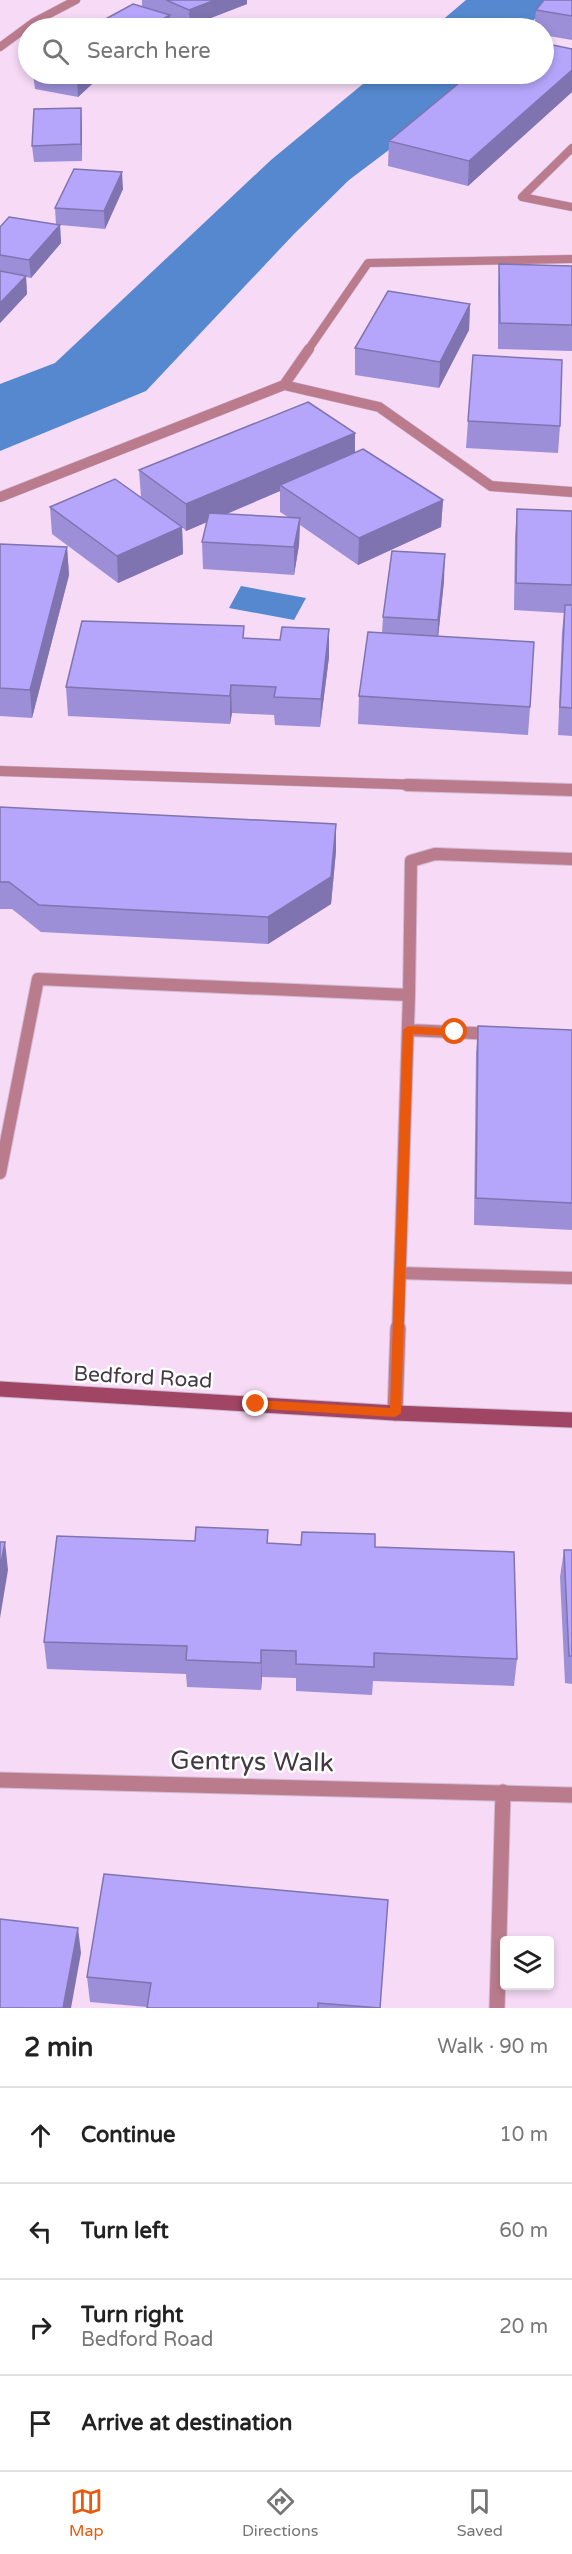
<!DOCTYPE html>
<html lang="en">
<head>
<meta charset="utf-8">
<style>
  body { margin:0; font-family:"Varela Round",sans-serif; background:#f2f2f2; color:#222 }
  .controls { position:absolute; right:18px; bottom:18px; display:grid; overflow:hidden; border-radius:6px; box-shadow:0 3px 9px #0003 }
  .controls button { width:54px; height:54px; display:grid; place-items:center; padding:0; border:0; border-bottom:2px solid #e0e0e0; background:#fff; color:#222; font:30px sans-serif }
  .stop { position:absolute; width:18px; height:18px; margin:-14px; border:4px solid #ea580c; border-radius:50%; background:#fff }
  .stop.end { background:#ea580c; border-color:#fff; box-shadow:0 2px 6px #0008 }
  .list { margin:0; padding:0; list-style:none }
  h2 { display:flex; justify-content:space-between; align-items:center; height:78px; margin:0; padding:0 24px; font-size:26px }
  h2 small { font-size:20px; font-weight:400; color:#767676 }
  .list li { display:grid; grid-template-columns:39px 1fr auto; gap:18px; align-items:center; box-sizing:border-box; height:96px; padding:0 24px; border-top:2px solid #e0e0e0 }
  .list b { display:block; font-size:22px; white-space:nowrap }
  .list p { margin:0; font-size:20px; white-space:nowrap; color:#767676 }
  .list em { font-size:20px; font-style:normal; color:#767676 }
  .icon { flex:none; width:33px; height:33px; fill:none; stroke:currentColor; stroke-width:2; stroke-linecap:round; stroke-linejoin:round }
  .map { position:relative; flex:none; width:572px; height:2008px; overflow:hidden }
  .search { position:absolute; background:#fff; box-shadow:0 3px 9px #0003; left:18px; right:18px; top:18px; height:66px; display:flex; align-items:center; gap:15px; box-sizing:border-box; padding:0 21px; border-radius:33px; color:#767676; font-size:22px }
  .sheet { height:462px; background:#fff }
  nav { display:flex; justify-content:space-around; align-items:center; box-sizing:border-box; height:84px; border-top:2px solid #e0e0e0; background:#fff; font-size:16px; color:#767676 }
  nav a { display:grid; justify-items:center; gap:3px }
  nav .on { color:#ea580c }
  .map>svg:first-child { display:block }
  .water { fill:#5588ce }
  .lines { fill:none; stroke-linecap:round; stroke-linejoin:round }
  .lane-far3-casing { stroke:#d2bad2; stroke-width:9 }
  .lane-far2-casing { stroke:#d2bad2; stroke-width:11 }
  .lane-far1-casing { stroke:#d2bad2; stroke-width:14 }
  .lane-casing { stroke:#d2bad2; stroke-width:17 }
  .street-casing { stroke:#d2bad2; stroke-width:9 }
  .secondary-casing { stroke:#d2bad2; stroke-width:17 }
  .lane-far3 { stroke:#ba7c8d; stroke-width:8 }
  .lane-far2 { stroke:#ba7c8d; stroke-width:10 }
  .lane-far1 { stroke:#ba7c8d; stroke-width:12 }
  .lane { stroke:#ba7c8d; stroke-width:15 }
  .street { stroke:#ba7c8d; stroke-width:8 }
  .secondary { stroke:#a04664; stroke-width:15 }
  .wall { fill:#9c8fd8; fill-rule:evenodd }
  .shaded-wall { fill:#7f74b0 }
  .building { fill:#b5a6fb; stroke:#7f74b0; stroke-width:1.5 }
  .route { fill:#ea580c }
  .labels { text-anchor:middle; stroke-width:5; stroke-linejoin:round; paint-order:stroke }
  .street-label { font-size:21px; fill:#443843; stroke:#fff }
  .near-street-label { font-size:26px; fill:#443843; stroke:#fff }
</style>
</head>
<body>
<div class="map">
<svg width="572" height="2008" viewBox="0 0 572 2008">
  <rect width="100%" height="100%" fill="#f6daf6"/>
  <path class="water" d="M466 0H553L526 28H433Z
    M375 74H480L434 116 349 180 294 234 146 391 0 451V384L55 363 271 160Z
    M241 586 306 598 294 620 229 608Z"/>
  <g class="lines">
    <g class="lane-far3-casing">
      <path id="lane-far3" d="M572 148 522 197 572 207
        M308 350 368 263 572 259"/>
    </g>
    <g class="lane-far2-casing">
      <path id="lane-far2" d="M284 385 379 407 491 486 572 492
        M0 497 284 385 309 349
        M0 771 452 786"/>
    </g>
    <g class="lane-far1-casing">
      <path id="lane-far1" d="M407 785 572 790
        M409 995 411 861 435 854 572 859
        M408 1030 494 1034
        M0 1173 38 979 409 995 398 1330
        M400 1273 572 1278"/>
    </g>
    <g class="lane-casing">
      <path id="lane" d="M395 1413 398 1328
        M0 1780 572 1795
        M497 2008 503 1792"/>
    </g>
    <g class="street-casing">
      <path id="street" d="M0 47 34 22 76 0"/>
    </g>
    <g class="secondary-casing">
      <path id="secondary" d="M0 1389 395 1413 572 1420"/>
    </g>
    <use href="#lane-far3" class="lane-far3"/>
    <use href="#lane-far2" class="lane-far2"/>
    <use href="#lane-far1" class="lane-far1"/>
    <use href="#lane" class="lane"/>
    <use href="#street" class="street"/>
    <use href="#secondary" class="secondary"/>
  </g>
  <path class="wall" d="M142 0H247V4L190 26 142 6Z
    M572 0V40L543 35V28H534L536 10Z
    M572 49V92L468 186 388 166 389 141Z
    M33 74H103L78 97 35 89Z
    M81 108 82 161 34 162 32 146Z
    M123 189 105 229 60 225 61 243 31 278 26 277 27 294 0 323V227L56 225 55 208Z
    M499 264 572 266V351L498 349V290Z
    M470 304 469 330 439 388 355 375V348Z
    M468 421 560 426 558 453 466 448Z
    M355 433V452L443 500 441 527 358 565 300 525 299 545 294 575 203 569 202 542 207 522 186 531 182 527 183 554 118 583 52 534 50 507 164 514 141 497 139 470ZM280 491V512L288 517 227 514Z
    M517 509 572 511V736L558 735 562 632 564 613 514 610 515 536Z
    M0 544 67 547 69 575 32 718 0 716Z
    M444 581 438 636 530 707 528 735 358 724 359 696 382 633 383 617Z
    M245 638 329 657 320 727 275 725 274 715 232 713 230 724 68 716 66 687Z
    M0 807 336 824V851L331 904 268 944 41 932 12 909H0Z
    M478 1026 572 1030V1230L474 1225 476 1053Z
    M268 1530V1543L375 1547 517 1659 514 1686 373 1681 372 1695 296 1691V1678L262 1677 261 1690 187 1687 186 1674 47 1669 44 1642 195 1541Z
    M564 1550H572V1684L565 1683 560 1577Z
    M104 1874 381 2008H147V2007L90 2002 87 1977Z"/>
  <path class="shaded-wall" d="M215 0H247V4L190 26 189 10Z
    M170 15 171 28H147Z
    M572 70V92L468 186 469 161Z
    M84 74H103L78 97 77 81Z
    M81 108 82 125V161L81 144Z
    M122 172 123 189 105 229 104 211Z
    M60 225 61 243 31 278 29 260Z
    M26 276 27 294 0 323V303Z
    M470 304 469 330 439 388 440 362Z
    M355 433V460L280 485V491L186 531V504Z
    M443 500 441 527 358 565 359 538Z
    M300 518 299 545 294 575V547Z
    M182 527 183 554 118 583 117 556Z
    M67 547 69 575 32 718 30 690Z
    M445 554 444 581 437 648 438 620Z
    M329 629V657L320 727 321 699Z
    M231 685 232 713 230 724V696Z
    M336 824V851L331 904 268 944V917Z
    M5 1542 8 1570 0 1618V1568Z
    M261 1650 262 1677 261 1690Z
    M78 1928 81 1953 71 2008H63Z"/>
  <path class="building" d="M166 0H215L189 10Z
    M544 0H572V16L536 10Z
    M133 4 170 15 147 28H89Z
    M543 43 572 49V70L469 161 389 141 470 74H543Z
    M37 74H84L77 81Z
    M81 108V144L32 146 34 109Z
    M74 169 122 172 104 211 55 208Z
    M9 217 60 225 29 260 0 255V227Z
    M499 264 572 266V325L500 323Z
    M0 271 26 276 0 303Z
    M388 291 470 304 440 362 355 348Z
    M473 355 562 360 560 426 468 421Z
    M308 402 355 433 186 504 139 470Z
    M363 449 443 500 359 538 280 485Z
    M115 479 182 527 117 556 50 507Z
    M517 509 572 511V585L516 583Z
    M209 513 300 518 294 547 202 542Z
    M0 544 67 547 30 690 0 688Z
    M392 551 445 554 438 620 383 617Z
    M565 605H572V708L560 707Z
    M82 621 244 626 243 638 280 640 282 627 329 629 321 699 274 697 276 687 231 685 230 696 66 687Z
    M368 632 534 642 530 707 359 696Z
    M0 807 336 824 331 877 268 917 39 905 9 882H0Z
    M478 1026 572 1030V1203L476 1198Z
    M196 1527 268 1530 267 1543 301 1545 302 1532 375 1534V1547L514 1552 517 1659 374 1653V1667L296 1664V1651L261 1650V1663L186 1660 187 1646 44 1642 57 1536 195 1541Z
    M0 1542H5L0 1568Z
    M564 1550H572V1656H569Z
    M104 1874 388 1900 380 2008 318 2003V2008H147L151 1983 87 1977Z
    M0 1919 78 1928 63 2008H0Z"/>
  <path class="route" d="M408 1026 455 1029 460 1032 455 1036 413 1034 401 1413 395 1417 252 1408 250 1404 256 1400 390 1408 403 1030Z"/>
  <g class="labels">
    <g class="street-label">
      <text transform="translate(143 1377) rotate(3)" y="7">Bedford Road</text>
    </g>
    <g class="near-street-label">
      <text transform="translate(252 1761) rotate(1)" y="9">Gentrys Walk</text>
    </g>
  </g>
</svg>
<div class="controls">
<button><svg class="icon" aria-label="layers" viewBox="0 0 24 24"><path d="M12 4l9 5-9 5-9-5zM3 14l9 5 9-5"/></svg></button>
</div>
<div class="stop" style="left:455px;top:1032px"></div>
<div class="stop end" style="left:256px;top:1404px"></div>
<div class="search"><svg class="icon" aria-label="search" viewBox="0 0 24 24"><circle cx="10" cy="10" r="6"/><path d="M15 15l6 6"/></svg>Search here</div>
</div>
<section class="sheet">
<h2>2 min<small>Walk · 90 m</small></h2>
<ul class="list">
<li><svg class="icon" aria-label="ahead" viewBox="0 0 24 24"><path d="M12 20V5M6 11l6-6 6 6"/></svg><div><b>Continue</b></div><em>10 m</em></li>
<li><svg class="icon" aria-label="left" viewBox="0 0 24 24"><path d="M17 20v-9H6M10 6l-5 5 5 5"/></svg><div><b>Turn left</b></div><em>60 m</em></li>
<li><svg class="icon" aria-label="right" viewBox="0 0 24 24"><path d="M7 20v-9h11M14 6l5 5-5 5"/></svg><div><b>Turn right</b><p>Bedford Road</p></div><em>20 m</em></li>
<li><svg class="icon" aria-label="arrive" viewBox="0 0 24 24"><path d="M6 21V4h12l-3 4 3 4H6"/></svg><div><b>Arrive at destination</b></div></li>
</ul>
</section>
<nav>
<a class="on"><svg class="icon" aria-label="map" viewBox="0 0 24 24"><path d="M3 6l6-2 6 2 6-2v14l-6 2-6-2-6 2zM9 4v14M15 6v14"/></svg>Map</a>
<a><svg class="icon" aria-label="directions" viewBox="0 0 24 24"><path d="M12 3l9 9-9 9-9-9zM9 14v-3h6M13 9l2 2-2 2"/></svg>Directions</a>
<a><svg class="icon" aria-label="saved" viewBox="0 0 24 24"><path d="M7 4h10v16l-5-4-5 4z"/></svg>Saved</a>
</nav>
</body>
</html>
